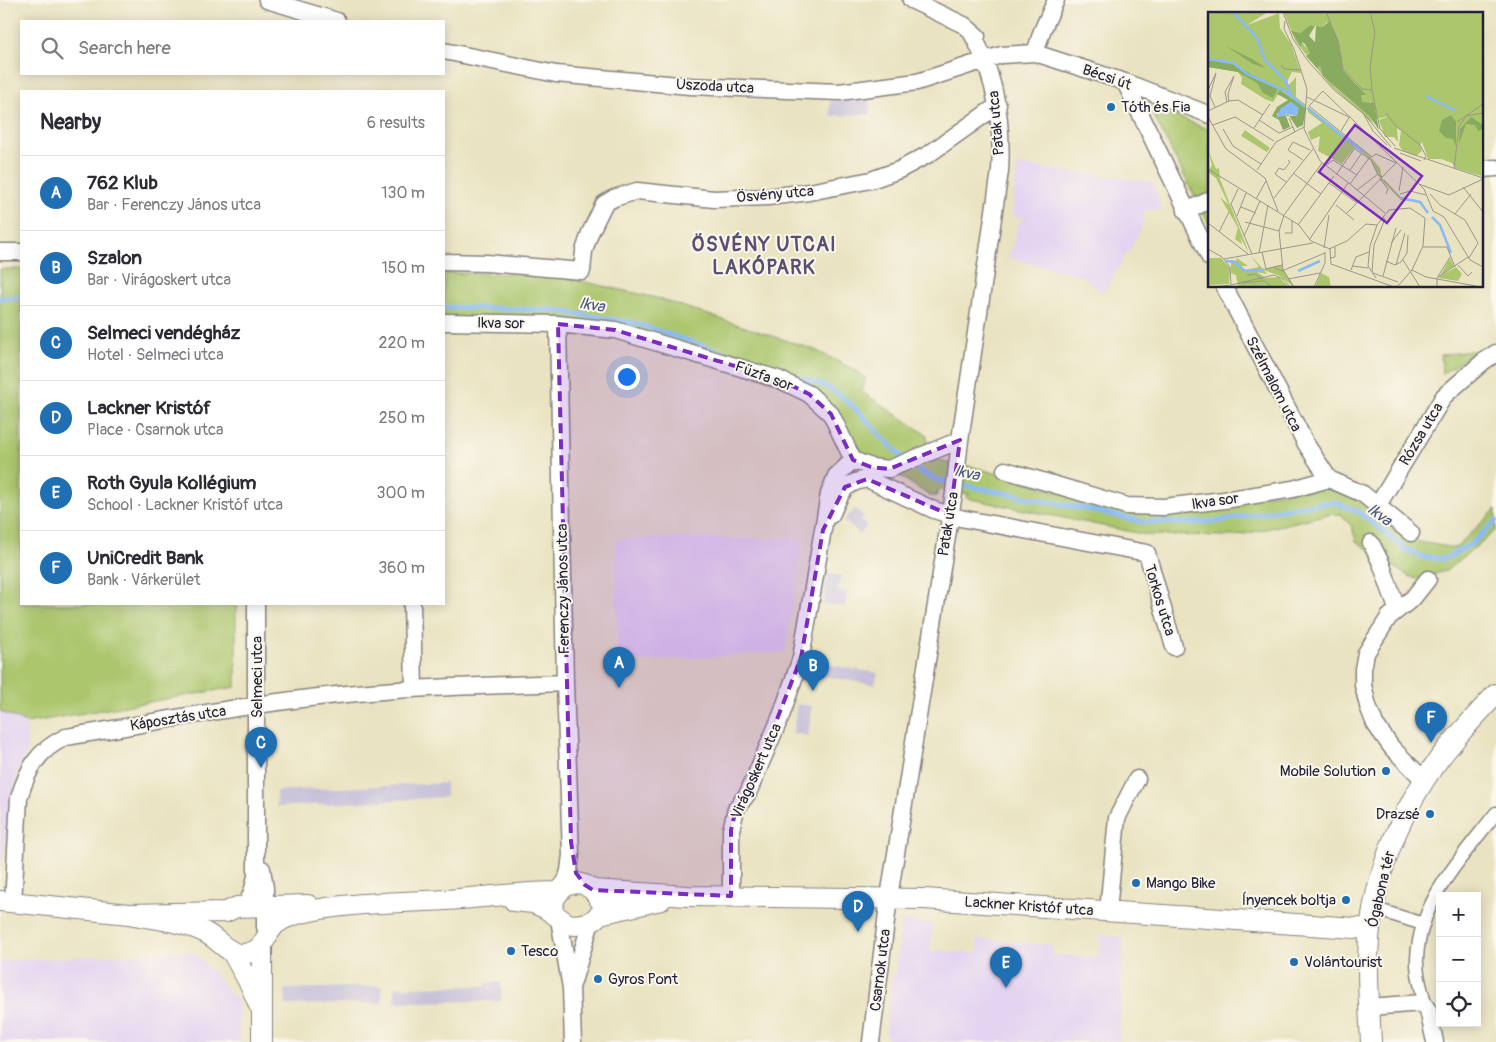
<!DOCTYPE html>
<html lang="en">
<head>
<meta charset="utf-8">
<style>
  body { margin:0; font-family:Pangolin,sans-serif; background:#f2f2f3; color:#2b2b33 }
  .controls { position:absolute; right:15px; bottom:15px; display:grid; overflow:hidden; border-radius:0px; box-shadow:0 2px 12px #0003 }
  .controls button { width:45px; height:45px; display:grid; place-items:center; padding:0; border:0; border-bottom:1px solid #e1e1e2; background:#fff; color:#2b2b33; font:25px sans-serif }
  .you { position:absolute; left:626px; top:376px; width:18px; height:18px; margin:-12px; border:4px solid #fff; border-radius:50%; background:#1a73e8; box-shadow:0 0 0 8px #1a73e833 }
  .badge { display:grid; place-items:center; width:32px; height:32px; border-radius:50%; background:#1f6fb2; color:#fff; font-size:16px; font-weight:700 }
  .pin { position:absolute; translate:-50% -41px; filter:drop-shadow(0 1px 2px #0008) }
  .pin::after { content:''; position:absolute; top:26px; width:18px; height:15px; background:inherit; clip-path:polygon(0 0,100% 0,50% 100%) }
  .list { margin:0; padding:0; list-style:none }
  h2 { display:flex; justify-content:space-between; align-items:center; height:65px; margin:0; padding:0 20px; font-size:21px }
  h2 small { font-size:16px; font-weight:400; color:#7c7c81 }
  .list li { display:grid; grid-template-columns:32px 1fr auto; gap:15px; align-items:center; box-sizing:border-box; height:75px; padding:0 20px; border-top:1px solid #e1e1e2 }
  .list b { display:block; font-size:19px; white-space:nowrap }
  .list p { margin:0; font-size:16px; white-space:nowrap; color:#7c7c81 }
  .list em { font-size:16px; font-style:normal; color:#7c7c81 }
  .icon { flex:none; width:28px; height:28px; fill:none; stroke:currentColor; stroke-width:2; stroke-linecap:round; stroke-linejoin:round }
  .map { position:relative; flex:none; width:1496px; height:1042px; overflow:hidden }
  .search { position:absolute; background:#fff; box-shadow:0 2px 12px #0003; left:20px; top:20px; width:425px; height:55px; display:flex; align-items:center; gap:12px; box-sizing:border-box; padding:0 18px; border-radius:0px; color:#7c7c81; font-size:19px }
  .panel { position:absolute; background:#fff; box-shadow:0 2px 12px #0003; left:20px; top:90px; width:425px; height:515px; border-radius:0px }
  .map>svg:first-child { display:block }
  .built { fill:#e4d3f1 }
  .industrial { fill:#c6c0d9 }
  .green { fill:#abc66d; stroke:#667454 }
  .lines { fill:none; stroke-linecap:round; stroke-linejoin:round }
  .stream { stroke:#88baf5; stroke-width:5 }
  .pedestrian-casing { stroke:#86827e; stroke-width:15 }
  .minor-casing { stroke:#86827e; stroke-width:19 }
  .tertiary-casing { stroke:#86827e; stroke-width:22 }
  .pedestrian { stroke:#fff; stroke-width:12 }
  .minor { stroke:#fff; stroke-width:16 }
  .tertiary { stroke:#fff; stroke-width:20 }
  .marked { fill:#7b2cbf; fill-opacity:0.2; stroke:#7b2cbf; stroke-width:4; stroke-dasharray:10 6; stroke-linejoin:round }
  .poi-dot { fill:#1f6fb2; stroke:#fbf7ec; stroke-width:2 }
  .labels { text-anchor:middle; stroke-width:4; stroke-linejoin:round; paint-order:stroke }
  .street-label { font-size:15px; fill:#22223b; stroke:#fbf7ec }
  .poi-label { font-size:15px; fill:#22223b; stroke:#fbf7ec; text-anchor:start }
  .water-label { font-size:16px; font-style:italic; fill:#46577c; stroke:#fbf7ec }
  .district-label { font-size:20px; font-weight:bold; letter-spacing:1px; fill:#585072; stroke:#fbf7ec }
  .inset-river { fill:none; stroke:#88baf5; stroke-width:2.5 }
  .inset-road { fill:none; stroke:#9a968b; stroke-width:1 }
  .view { fill:#7b2cbf; fill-opacity:0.15; stroke:#7b2cbf; stroke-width:2.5 }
  .inset-edge { fill:none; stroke:#22223b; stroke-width:2.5 }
</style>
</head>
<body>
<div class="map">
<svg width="1496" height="1042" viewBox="0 0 1496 1042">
  <rect width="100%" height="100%" fill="#fbf7ec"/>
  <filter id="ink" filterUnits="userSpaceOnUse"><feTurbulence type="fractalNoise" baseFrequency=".02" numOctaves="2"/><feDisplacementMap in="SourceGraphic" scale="10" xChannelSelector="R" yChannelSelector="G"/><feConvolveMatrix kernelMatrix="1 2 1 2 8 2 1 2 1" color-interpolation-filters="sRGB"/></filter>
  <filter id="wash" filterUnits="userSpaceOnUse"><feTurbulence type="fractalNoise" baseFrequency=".0096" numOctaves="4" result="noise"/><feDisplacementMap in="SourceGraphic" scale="20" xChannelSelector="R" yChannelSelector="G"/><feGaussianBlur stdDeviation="1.12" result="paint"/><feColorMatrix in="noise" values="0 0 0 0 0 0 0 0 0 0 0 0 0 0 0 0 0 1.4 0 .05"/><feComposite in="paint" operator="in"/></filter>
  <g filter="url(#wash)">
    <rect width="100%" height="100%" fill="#eae3c1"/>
    <path class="built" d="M1017 165 1153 182 1162 211 1145 210 1141 230 1103 293 1080 275 1007 258 1011 252 1018 223 1025 218 1012 217Z
      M660 538 802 539 785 652 617 663 616 539Z
      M0 711 26 723 27 751 18 771 1 870Z
      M902 920 933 924 930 950 977 953 978 939 1052 945V955L1099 957 1101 935 1123 937 1119 1042H887L888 1037 885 1036 892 976H895Z
      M193 951 238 1001 239 1042H0V961Z"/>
    <path class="industrial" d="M869 98 870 114 830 116V101Z
      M855 509 864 516 860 520 867 526 860 534 844 520Z
      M827 573 841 576 838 591 847 593 845 607 823 604Z
      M819 663 878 673 875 685 817 675Z
      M797 704 812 706 808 736 793 733Z
      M446 783V797L277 807 276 791Z
      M501 982V1001L395 1002V987L486 986V983Z
      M382 986V1003L286 1005 285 989Z"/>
    <path class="green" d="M1148 105 1210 130V226Z
      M0 269H21V604H236V687L26 723 0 711Z
      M444 273 549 274 657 298 815 350 853 369 866 378 862 392 927 435 928 453 943 462 974 467 1128 512 1323 487 1361 498 1389 524 1419 542 1455 548 1496 509V530L1446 571 1416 579 1403 573 1356 541 1352 527 1341 514 1325 515 1236 536 1147 535 966 498 969 494 939 490 936 496H930L856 447 830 409 807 391 599 329 444 319Z
      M1478 350 1442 374 1441 355Z"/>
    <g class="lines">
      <path class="stream" d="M0 298H21
        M444 307 553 310 634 323 822 385C830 389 839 393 846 400 875 425 901 466 937 480L1086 509 1144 522 1190 523 1219 521 1294 507 1333 502 1359 512 1405 549 1422 557 1444 559 1471 544 1496 521"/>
    </g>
  </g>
  <g filter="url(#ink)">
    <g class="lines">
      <g class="pedestrian-casing">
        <path id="pedestrian" d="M1385 912 1423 924
          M1425 1004C1422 990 1416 974 1417 959 1419 901 1462 857 1496 813"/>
      </g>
      <g class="minor-casing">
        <path id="minor" d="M267 0 337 21
          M911 0 964 25 977 36
          M444 51 556 74 690 86 839 92 917 82 1001 55 1035 53 1125 82 1210 115
          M1035 53 1042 31 1056 0
          M1125 82 1210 258
          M1482 169 1496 168
          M1186 211 1210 200
          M0 252H21
          M444 262 487 263 582 271 584 251 590 233 604 204 614 198 637 191 714 199 768 197 809 192 871 180 899 170 929 154 998 105
          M1224 286 1306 444 1329 479
          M444 322 558 324 615 330 778 379 809 394 831 414 853 460 871 467 889 469 960 440
          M558 324 565 683 571 855 569 871 564 886
          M1005 470 1127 506 1164 507 1224 500 1293 489 1329 479 1363 494 1411 533
          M1378 505 1444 396 1484 361 1496 353
          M831 515C841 494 842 483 867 479L934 510 960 518 1147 553 1174 647
          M1371 543 1381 563 1397 609
          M412 604 414 688
          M1425 778 1418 774 1392 748 1375 724 1368 706 1363 685V669L1366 653 1389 617 1413 598 1428 579
          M262 869 265 888V927
          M731 896V830L736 809 748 793 781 716 801 658 829 494 836 476 853 460
          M13 903 19 798C28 768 38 750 66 737 156 722 246 704 337 695 413 687 489 686 565 683
          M246 907 253 889 256 876V604
          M1108 911 1117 818 1137 779
          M559 919 571 988 573 1042
          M571 988 591 922
          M1369 1007 1423 1003 1428 1010 1435 1042
          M871 1042 889 897 954 493 960 440 1000 171C1003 121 995 73 970 30"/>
      </g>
      <g class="tertiary-casing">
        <path id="tertiary" d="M593 890 688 896 924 899 1370 929
          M0 901 129 914 226 912 237 907 308 905
          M514 901 533 903 545 908 568 924 576 925 591 922 600 914 661 900
          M554 902V899L564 886 578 883 585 885 593 890 600 900
          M129 914C154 919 183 921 206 933 218 939 228 954 241 954 267 953 263 934 277 923 284 918 293 915 301 913 344 902 401 903 445 900 483 898 521 892 559 892
          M262 946V1042
          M232 952 251 986 259 1005
          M1371 1042C1369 1004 1366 965 1370 928 1377 875 1396 824 1425 779 1445 748 1471 721 1496 694"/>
      </g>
      <use href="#pedestrian" class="pedestrian"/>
      <use href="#minor" class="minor"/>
      <use href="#tertiary" class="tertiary"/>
    </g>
  </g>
  <path class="marked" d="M558 324 615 330 778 379 809 394 831 414 853 460 871 467 889 469 960 440 950 515 867 479 845 487 823 530 801 658 748 793 736 809 731 830V896L593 890 585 885 576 873 571 842Z"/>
  <g class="poi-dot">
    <circle cx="1111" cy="107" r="5"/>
    <circle cx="1386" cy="771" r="5"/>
    <circle cx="1430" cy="814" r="5"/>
    <circle cx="1136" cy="883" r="5"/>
    <circle cx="1346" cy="900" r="5"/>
    <circle cx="511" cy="951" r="5"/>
    <circle cx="1294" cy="962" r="5"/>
    <circle cx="598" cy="979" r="5"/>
  </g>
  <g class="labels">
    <g class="street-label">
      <text transform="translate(1107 77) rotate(19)" y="5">Bécsi út</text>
      <text transform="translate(715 86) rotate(3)" y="5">Uszoda utca</text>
      <text transform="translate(996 123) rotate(-95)" y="5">Patak utca</text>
      <text transform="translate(775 194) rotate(-5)" y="5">Ösvény utca</text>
      <text transform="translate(501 323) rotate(1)" y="5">Ikva sor</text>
      <text transform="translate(764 376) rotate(20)" y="5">Fűzfa sor</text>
      <text transform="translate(1274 384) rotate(63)" y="5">Szélmalom utca</text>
      <text transform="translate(1421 434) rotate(-59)" y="5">Rózsa utca</text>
      <text transform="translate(1215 501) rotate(-8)" y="5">Ikva sor</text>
      <text transform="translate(948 524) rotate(-81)" y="5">Patak utca</text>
      <text transform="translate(563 589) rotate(-91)" y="5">Ferenczy János utca</text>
      <text transform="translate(1160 600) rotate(73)" y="5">Torkos utca</text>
      <text transform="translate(257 677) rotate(-90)" y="5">Selmeci utca</text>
      <text transform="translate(178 718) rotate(-9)" y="5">Káposztás utca</text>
      <text transform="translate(756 771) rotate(-66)" y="5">Virágoskert utca</text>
      <text transform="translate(1381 889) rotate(-77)" y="5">Ógabona tér</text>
      <text transform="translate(1029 906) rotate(4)" y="5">Lackner Kristóf utca</text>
      <text transform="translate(880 970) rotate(-83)" y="5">Csarnok utca</text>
    </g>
    <g class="poi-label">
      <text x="1121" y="112">Tóth és Fia</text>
      <text x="1376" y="776" text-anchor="end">Mobile Solution</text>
      <text x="1420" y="819" text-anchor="end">Drazsé</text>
      <text x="1146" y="888">Mango Bike</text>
      <text x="1336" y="905" text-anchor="end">Ínyencek boltja</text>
      <text x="521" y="956">Tesco</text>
      <text x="1304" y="967">Volántourist</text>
      <text x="608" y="984">Gyros Pont</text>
    </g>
    <g class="water-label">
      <text transform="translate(592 304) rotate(10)" y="6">Ikva</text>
      <text transform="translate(967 472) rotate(12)" y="6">Ikva</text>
      <text transform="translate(1380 514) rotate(37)" y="6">Ikva</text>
    </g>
    <g class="district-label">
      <text x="764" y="251">ÖSVÉNY UTCAI<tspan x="764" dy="23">LAKÓPARK</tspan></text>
    </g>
  </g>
  <g transform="translate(1208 12)">
    <rect width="275" height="275" fill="#eae3c1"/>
    <path d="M0 0H60L39 13 71 1 72 16 83 32 93 61 84 60 79 70 81 73 88 65V85L98 93V96L73 78 65 90 57 87 33 72 34 66 30 60 0 55ZM275 0 273 164 247 156 244 151 233 147H220L214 130 212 133 214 139 208 144 194 138 191 133 193 119 189 116 190 130 186 125H177L171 108 181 104 169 107 162 89 161 92 154 90 148 71 135 58 119 10 114 15 102 13 92 21 93 34 94 30 127 75 162 105 166 112 123 74 88 30 76 1ZM100 95 162 144 172 156 174 166 194 187H205L212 190 193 188 172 167 163 148 147 135 134 152 110 139 112 124 103 128 100 120 114 111 100 100ZM37 118 62 136 59 140 33 124ZM0 138 8 157 11 156 12 167 41 241 32 225 34 232 27 227 30 216 12 185 21 193 8 166 0 160 4 153ZM42 243 53 256 43 244 55 257 73 253 86 275 72 264 56 258 59 262 49 260 58 266 71 265 81 275 30 274 28 263 23 261V248L28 249 29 246 40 254H33L37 258 51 255ZM0 246H13L22 256 21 272 0 273ZM242 246 246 254 234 263 248 255 254 262 250 269 231 266ZM113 261 121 265 123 275H107Z" fill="#abc66d"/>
    <path d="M122 9 130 28 135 58 158 83H153L154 90 166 91 171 118 162 105 115 64 112 54 109 56 98 44 102 42 97 32 94 30 93 35 83 19 92 21 102 13 107 14 101 24 107 30 108 14 114 15ZM18 34 44 47 58 56 45 52ZM0 48 25 52 70 77 65 86 55 81 49 71 30 60 0 55ZM72 78 98 96 95 113 89 116 80 102 78 104 82 115 75 118 71 108 64 104 69 95 80 88 69 82ZM83 90 90 100 88 104 68 103ZM243 103 248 110V134L245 127 238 126 231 119 234 108ZM263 105 275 113V117L270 119 267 113 258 112 251 132 252 117Z" fill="#88ab60" fill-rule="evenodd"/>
    <path d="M83 90 91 96 88 104 80 102 68 106 73 96Z" fill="#88baf5"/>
    <path class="inset-river" d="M25 0 49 26 57 48 78 69 83 84M0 47 25 51 39 62 77 79 96 94M218 84 248 99M99 96 155 140M192 186 212 190 220 201M224 205 232 213 243 241M18 249 27 250 37 259 56 258M90 259 112 249"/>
    <path class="inset-road" d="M75 0 85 27 100 49 126 78 156 102 183 135M118 0 131 32 135 57 154 77 164 78M162 0 167 20 162 55 164 78 172 117 187 134M77 9 76 17 86 37 99 77 96 117M73 53 76 57 93 58M0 78 8 61 2 84 7 95M99 85 141 105M19 90 17 80 26 64 20 82 21 89M0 99 21 89 30 88 55 103M178 101 187 113 212 133 218 144 216 148M156 103 165 119 179 133M0 105 18 137 57 166 70 199M81 106 87 120M51 108 71 121 85 115M249 110 275 92M5 113 27 105 66 129M46 116 62 92M15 117 25 134 53 152M96 117 112 149 142 172M133 119 142 104M186 136 275 166M147 137 163 148 170 163 175 165M192 141 213 149M95 148 80 138 85 130 102 138M188 151 168 142 164 145 101 94 115 79 216 177 225 199M117 154 125 148 149 163M0 157 91 213 103 229 122 237M246 157 251 114 258 104 275 101M49 158 68 130 96 115M142 158 154 141M85 161 113 182M128 163 147 136M172 167 180 177 178 182M176 168 192 185M78 170 67 162 71 156 76 158 82 150 80 148M121 171 149 191M142 172 177 201M142 172 161 146M211 172 241 183 275 167M255 175 275 200M30 177 23 192 44 242M149 178 170 162M191 179 195 155M192 182 202 179 218 183M222 182 232 193 257 208 270 231M66 186 105 137M48 187 58 169M128 193 146 208M33 195 48 201M225 199 236 205 262 248 275 255M139 201 189 150M247 202 263 182M29 204 38 181M37 210 71 219M0 211 40 242M90 213 126 164M11 220 21 200M77 221H84V209M36 224 52 189M101 228 140 171M183 231 193 218M215 235H239L247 255M116 236 121 203M0 237 14 245 22 255 23 273 66 263 75 267 82 275M121 237 139 229 158 212 169 213M122 237 123 252 186 275M54 240 58 257 74 253M51 241 60 193M122 246 127 245V235M261 246 270 231M16 247 105 231M195 248 212 275M178 249 187 253 193 250 199 241 200 223M188 253 197 221M250 253 260 264 264 260M144 254 160 256M65 255 74 259 117 241M143 258 148 245 161 240M204 258 218 265 268 274M164 260 166 233 177 207 174 205M165 261 190 270M39 263 47 262 64 275M175 264 188 216M230 265 260 245M168 266 160 254 162 234 169 213 181 198 202 196 217 206 215 234 204 258 189 275M80 267 112 261M34 271 55 269M5 275 23 273M86 275 75 258 71 219 76 203 114 151M106 275 117 251V240M229 275V266L242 245"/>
    <path class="view" d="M147 113 214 164 179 211 111 160Z"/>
    <rect width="275" height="275" class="inset-edge"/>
  </g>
</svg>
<div class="controls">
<button>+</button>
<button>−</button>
<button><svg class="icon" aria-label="locate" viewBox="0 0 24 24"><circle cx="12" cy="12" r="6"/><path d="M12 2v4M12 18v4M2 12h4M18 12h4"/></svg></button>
</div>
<div class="you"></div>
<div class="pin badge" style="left:619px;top:688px">A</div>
<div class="pin badge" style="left:813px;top:691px">B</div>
<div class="pin badge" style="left:261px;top:768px">C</div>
<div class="pin badge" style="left:858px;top:932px">D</div>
<div class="pin badge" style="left:1006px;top:988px">E</div>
<div class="pin badge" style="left:1431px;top:743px">F</div>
<div class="search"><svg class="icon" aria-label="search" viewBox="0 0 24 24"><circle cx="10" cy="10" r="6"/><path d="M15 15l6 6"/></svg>Search here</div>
<section class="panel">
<h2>Nearby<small>6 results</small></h2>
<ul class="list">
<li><span class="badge">A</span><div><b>762 Klub</b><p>Bar · Ferenczy János utca</p></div><em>130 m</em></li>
<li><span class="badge">B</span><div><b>Szalon</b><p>Bar · Virágoskert utca</p></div><em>150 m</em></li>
<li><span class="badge">C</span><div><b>Selmeci vendégház</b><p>Hotel · Selmeci utca</p></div><em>220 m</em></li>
<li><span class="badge">D</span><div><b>Lackner Kristóf</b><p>Place · Csarnok utca</p></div><em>250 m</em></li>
<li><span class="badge">E</span><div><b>Roth Gyula Kollégium</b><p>School · Lackner Kristóf utca</p></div><em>300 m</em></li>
<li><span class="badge">F</span><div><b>UniCredit Bank</b><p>Bank · Várkerület</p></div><em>360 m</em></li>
</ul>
</section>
</div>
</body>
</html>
